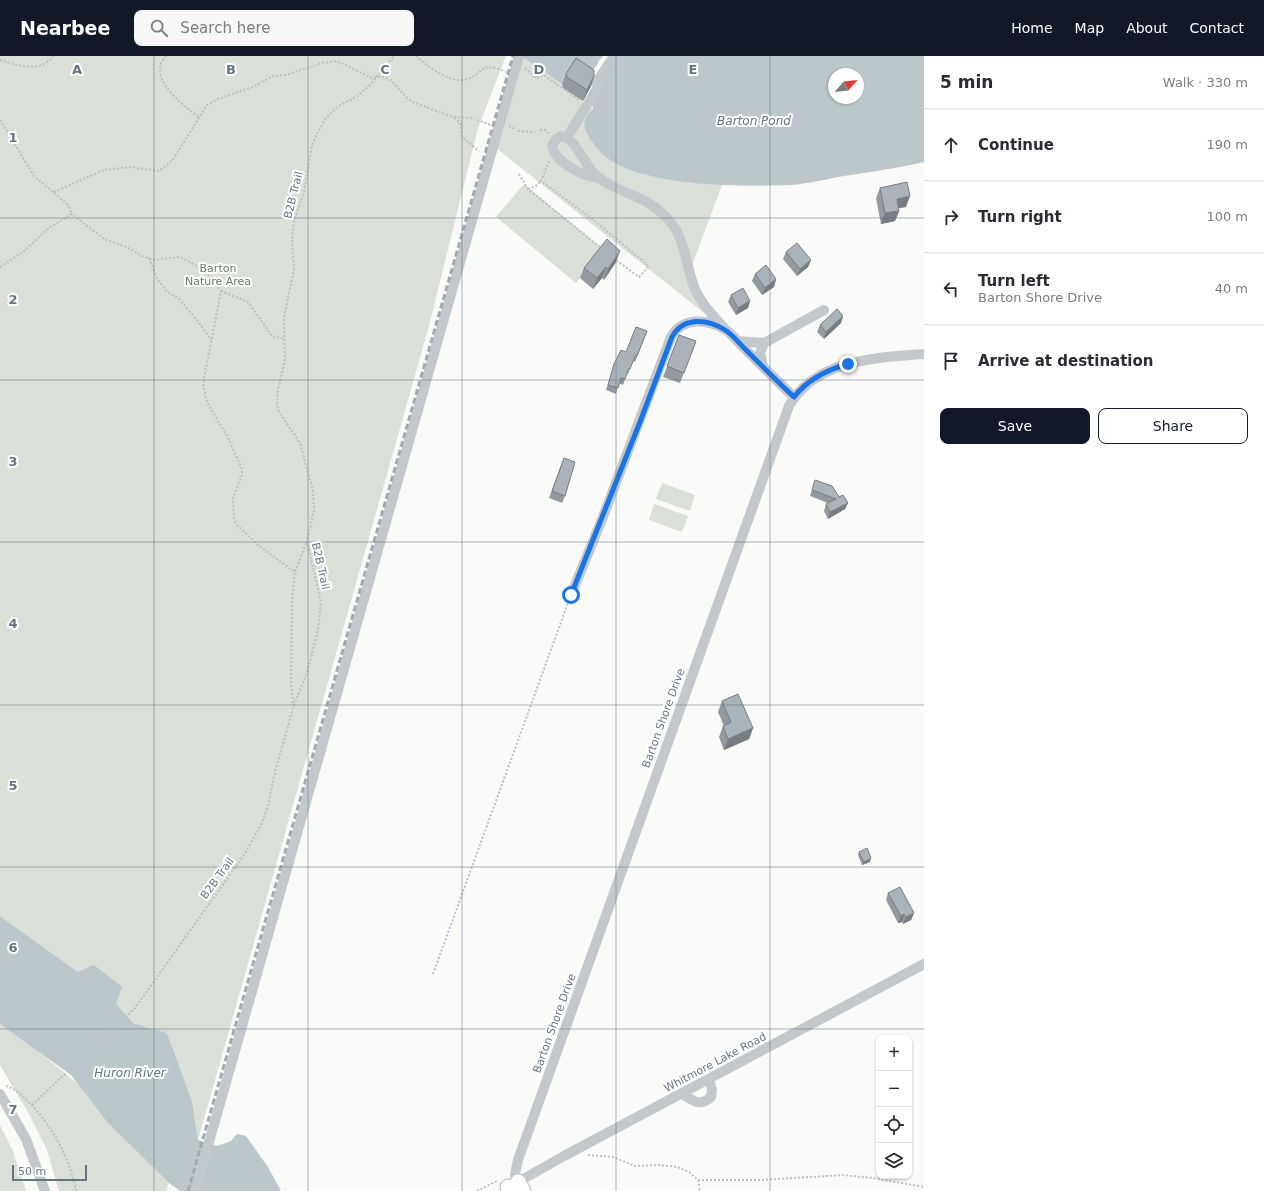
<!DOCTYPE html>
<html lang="en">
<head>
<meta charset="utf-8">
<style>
  body { margin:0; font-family:"DejaVu Sans",sans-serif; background:#f7f7f7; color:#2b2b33 }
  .controls { position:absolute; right:12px; bottom:12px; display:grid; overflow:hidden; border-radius:8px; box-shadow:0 1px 3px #0004 }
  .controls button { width:36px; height:36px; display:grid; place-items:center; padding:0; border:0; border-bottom:1px solid #e1e1e2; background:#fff; color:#2b2b33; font:20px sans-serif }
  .compass { position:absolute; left:828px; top:12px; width:36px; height:36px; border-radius:50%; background:#fff; box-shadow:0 1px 3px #0004; rotate:63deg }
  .scale { position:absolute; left:12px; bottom:10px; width:75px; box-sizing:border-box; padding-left:4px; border:2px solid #657683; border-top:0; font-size:11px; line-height:14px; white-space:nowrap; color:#657683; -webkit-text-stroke:3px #fff; paint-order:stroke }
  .stop { position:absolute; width:12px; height:12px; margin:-9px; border:3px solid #1a73e8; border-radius:50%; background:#fff }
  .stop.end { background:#1a73e8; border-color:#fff; box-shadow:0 1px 4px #0008 }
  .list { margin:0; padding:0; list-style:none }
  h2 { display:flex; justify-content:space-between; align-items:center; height:52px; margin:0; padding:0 16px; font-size:17px }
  h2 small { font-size:13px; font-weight:400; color:#7c7c81 }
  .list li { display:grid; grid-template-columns:26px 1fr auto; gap:12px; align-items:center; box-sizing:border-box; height:72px; padding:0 16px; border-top:1px solid #e1e1e2 }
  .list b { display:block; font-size:15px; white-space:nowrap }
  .list p { margin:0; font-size:13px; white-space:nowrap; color:#7c7c81 }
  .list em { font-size:13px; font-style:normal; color:#7c7c81 }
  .actions { display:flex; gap:8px; padding:12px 16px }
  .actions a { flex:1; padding:9px 0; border:1px solid #111827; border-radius:8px; text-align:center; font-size:14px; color:#111827 }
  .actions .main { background:#111827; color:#fff }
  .icon { flex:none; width:22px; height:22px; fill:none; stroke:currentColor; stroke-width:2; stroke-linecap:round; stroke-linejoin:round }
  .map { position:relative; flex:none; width:924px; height:1135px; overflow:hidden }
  header { display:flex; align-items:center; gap:24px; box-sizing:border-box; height:56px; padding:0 20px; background:#111827; color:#fff }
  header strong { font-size:19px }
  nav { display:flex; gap:22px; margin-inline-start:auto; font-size:14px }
  .search { width:280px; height:36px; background:#f7f7f7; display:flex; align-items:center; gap:10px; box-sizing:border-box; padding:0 14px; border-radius:8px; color:#7c7c81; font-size:15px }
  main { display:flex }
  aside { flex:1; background:#fff }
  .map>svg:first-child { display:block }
  .green { fill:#dadfd7 }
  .water { fill:#bbc7cb; fill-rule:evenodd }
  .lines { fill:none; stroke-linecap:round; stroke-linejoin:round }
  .highway-casing { stroke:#b4b9bd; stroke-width:17 }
  .path { stroke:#bbbfc2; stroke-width:2; stroke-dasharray:2 2; stroke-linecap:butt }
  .minor { stroke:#c3c8cc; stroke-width:10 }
  .highway { stroke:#fff; stroke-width:15 }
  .rail { stroke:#a2aab0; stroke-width:3; stroke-dasharray:6 3; stroke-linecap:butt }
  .wall { fill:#929a9f }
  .shaded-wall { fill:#777d82 }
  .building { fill:#aab3b9; stroke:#777d82 }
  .route { stroke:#1a73e8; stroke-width:5 }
  .grid { fill:none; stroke:#657683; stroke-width:1; stroke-opacity:0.55 }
  .labels { text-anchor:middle; stroke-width:4; stroke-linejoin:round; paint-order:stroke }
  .street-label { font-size:11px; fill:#657683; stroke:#fff }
  .park-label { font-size:11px; fill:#687a64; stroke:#fff }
  .water-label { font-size:12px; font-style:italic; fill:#60757c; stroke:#fff }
  .grid-label { font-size:13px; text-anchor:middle; font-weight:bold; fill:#657683; stroke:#fff; stroke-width:4; stroke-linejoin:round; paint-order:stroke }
</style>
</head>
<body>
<header>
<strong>Nearbee</strong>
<div class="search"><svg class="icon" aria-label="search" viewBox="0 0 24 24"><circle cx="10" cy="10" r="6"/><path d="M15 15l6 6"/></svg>Search here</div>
<nav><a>Home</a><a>Map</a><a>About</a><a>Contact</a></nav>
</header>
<main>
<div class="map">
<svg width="924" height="1135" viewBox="0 0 924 1135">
  <rect width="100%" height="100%" fill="#fafaf8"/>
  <path class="green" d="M0 0H506L478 72 429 270 198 1084 192 1045 167 977 133 967 115 948 78 916 0 860Z
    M521 0 562 28 563 32 587 47 593 48 592 54 585 64C594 122 676 125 722 129L690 215 692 224 727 275 496 92Z
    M524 128 603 193 576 227 496 161Z
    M662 427 695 439 690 455 656 443Z
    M654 448 688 460 682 476 649 464Z
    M0 968 32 990 78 1028 107 1066 169 1127 166 1135H59L47 1094 30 1060 0 1009Z
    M0 1069 13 1095 26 1135H0Z"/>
  <path class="water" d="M521 0H603L599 5 597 4 599 6 594 13 572 12 562 28Z
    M614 0H924V106C898 112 870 116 844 120 826 123 808 128 790 129 743 131 625 132 596 91 591 84 582 74 585 64 586 60 591 56 593 52V48ZM834 18H858V42H834Z
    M0 860 78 916 94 909 122 931 116 948 133 967 167 977 192 1045 198 1084 217 1090 231 1085 237 1078 246 1080 268 1111 281 1135H180L169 1127 107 1066 71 1019 0 968Z"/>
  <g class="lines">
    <g class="highway-casing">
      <path id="highway" d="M518 1126 523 1135
        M508 1131 510 1135"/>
    </g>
    <path class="path" d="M166 0C165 2 161 5 161 8 154 29 186 51 200 62
      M416 0C426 9 448 26 463 24 485 20 478 3 506 16
      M0 4C17 9 40 18 53 0
      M525 12 536 22 544 19
      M541 17 579 44
      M454 62 460 66 462 81 479 95
      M0 64 34 120 68 149 72 158
      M477 64 491 69
      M509 70 515 73
      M540 74H545L549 78
      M518 75 535 76
      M549 105 541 125 591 162 649 210 639 221 616 204
      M519 118 528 133 601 192
      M528 133 536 130 541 125
      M54 136 104 114 131 111 159 115 172 105 207 49 218 43 253 31 273 20 286 19 322 7 337 5 372 22C393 15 398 38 413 46L453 61 474 62
      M149 202 157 222 167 236 179 243 197 264 211 284
      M0 211 23 196 50 171 72 158 104 183 127 191 142 200 154 204 178 201 184 203 195 209 215 225 221 235 203 328 207 346 228 382 242 413V419L233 442 234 463 237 469 259 490 295 516
      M221 235 248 246 272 280 285 283
      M293 647 291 625 292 544 295 516 307 485
      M433 918 568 547
      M6 1030C24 1034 53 1074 61 1091 68 1105 73 1120 76 1135
      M32 1049 135 952 244 799 262 767 268 750 275 716 294 649 307 617 318 574 321 547 307 485 314 455 313 435 300 387 279 356 277 347 278 334 285 304 284 261 294 214 292 183 294 165 304 137 312 89 317 78 326 62 340 49 356 41 369 30 394 0
      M588 1099 613 1101 635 1110 661 1109 677 1111 689 1116 698 1124H760L843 1119 873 1122 924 1131
      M698 1124 700 1135
      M477 1135 497 1125"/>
    <path class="minor" d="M589 46 599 29 596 27 614 0
      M567 81 586 51
      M600 122C584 121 556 107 552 90L556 83 562 80C579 85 584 112 600 123 622 138 647 140 668 163 686 182 685 209 695 233 702 248 713 260 724 272
      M737 285 764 287
      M924 298C875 302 816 303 789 350L518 1104 515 1118 518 1126 564 1100 924 908
      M763 311 760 297 764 287 824 254
      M571 539 603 461 671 281C683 260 708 263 726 274 732 278 738 286 743 291 760 308 777 325 794 341
      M682 1037C692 1045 700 1051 711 1041L712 1034 709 1023
      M0 1038 26 1083 45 1135
      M195 1135 519 0"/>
    <use href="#highway" class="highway"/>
    <path class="rail" d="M188 1135 513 0"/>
  </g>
  <path class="wall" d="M566 18 594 20 591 30 583 45 563 32 562 28Z
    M880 132 906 151 899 152V155L895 165 881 168 876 142Z
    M786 196 811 204 808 211 797 220 783 203Z
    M616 206 604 224 602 222 593 233 580 222 584 212Z
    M755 218 776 223 774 231 762 239 752 225Z
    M731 239 750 245 748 252 736 259 728 246Z
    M843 260 841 267 824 283 817 276 820 269Z
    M647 275 635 306 633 305 628 318H627L623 329 619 327 616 338 606 334 614 308Z
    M679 279 696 285 680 327 663 321Z
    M564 402 565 440 562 447 549 442Z
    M815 424 848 447 845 453 828 463 824 455 826 448 828 447 810 440Z
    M722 645 753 672 749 683 724 694 719 681 723 670H724L718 656Z
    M859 796 870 806 862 809 858 799Z
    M888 837 914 857 911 864 903 868 902 866 898 867 886 844Z"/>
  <path class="shaded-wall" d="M594 20 591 30 583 45 587 34Z
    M910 140 906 151 893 153 897 143Z
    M899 155 895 165 881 168 885 157Z
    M620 195 616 206 604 224 608 213Z
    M811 204 808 211 797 220 800 213Z
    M606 211 602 222 593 233 597 222Z
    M776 223 774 231 762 239 765 232Z
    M750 245 748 252 736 259 738 252Z
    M843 260 841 267 824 283 826 276Z
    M848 447 845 453 828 463 830 456Z
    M753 672 749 683 724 694 728 683Z
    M871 802 870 806 862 809 864 806Z
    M914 857 911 864 903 868 906 861Z
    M904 858 902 866 898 867 901 860Z"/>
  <path class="building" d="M576 2 594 14V20L587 34 567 21 566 18Z
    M907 126 910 140 897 143 899 155 885 157 880 132Z
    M607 183 620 195 608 213 606 211 597 222 584 212Z
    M797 187 811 204 800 213 786 196Z
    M766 209 776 223 765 232 755 218Z
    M743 232 750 245 738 252 731 239Z
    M837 253 843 260 826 276 820 269Z
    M636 271 647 275 637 300H635L630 313 629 312 625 323 621 322 618 332 608 329 614 308 621 294 626 296Z
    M679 279 696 285 684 317 667 310Z
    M564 402 575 406 565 440 552 435Z
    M815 424 832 430 839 441 843 439 848 447 830 456 826 448 836 443 812 434Z
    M738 638 753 672 728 683 723 670 731 666 722 645Z
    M867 792 871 802 864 806 859 796Z
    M900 831 914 857 906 861 904 858 901 860 888 837Z"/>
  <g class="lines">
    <path class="route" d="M571 539 640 366 672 281C683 260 708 263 725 274 733 279 739 287 745 293 761 309 777 325 794 341 808 323 826 314 848 308"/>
  </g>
  <path class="grid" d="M154 0V1135M308 0V1135M462 0V1135M616 0V1135M770 0V1135M0 162H924M0 324H924M0 486H924M0 649H924M0 811H924M0 973H924"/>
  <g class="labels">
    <g class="street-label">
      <text transform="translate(293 139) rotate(-76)" y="4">B2B Trail</text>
      <text transform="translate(321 510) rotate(77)" y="4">B2B Trail</text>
      <text transform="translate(663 662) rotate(-70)" y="4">Barton Shore Drive</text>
      <text transform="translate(217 822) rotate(-54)" y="4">B2B Trail</text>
      <text transform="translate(554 967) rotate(-70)" y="4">Barton Shore Drive</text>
      <text transform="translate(715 1006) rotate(-28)" y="4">Whitmore Lake Road</text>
    </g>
    <g class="park-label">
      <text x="218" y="216">Barton<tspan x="218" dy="13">Nature Area</tspan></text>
    </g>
    <g class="water-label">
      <text x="754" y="69">Barton Pond</text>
      <text x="130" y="1021">Huron River</text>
    </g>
  </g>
  <g class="grid-label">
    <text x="77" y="18">A</text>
    <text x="231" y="18">B</text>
    <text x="385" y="18">C</text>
    <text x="539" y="18">D</text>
    <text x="693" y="18">E</text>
    <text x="13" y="86">1</text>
    <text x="13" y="248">2</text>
    <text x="13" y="410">3</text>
    <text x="13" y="572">4</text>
    <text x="13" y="734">5</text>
    <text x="13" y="896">6</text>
    <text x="13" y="1058">7</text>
  </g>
</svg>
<div class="controls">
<button>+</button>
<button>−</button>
<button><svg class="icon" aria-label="locate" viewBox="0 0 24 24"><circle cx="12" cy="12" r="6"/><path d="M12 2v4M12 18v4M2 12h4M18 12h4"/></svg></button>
<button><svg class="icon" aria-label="layers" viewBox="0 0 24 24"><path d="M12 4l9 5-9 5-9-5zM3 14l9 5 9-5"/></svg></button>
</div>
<svg class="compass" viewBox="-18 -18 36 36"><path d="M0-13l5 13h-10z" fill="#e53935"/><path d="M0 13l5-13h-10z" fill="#7c7c81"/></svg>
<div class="scale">50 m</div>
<div class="stop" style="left:571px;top:539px"></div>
<div class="stop end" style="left:848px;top:308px"></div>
</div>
<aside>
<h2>5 min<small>Walk · 330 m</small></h2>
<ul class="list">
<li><svg class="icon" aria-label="ahead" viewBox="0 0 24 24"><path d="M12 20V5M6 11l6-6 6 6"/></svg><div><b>Continue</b></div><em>190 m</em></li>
<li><svg class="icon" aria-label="right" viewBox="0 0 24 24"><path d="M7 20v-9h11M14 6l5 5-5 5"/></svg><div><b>Turn right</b></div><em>100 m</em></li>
<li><svg class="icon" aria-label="left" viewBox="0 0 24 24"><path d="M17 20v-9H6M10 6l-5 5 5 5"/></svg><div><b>Turn left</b><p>Barton Shore Drive</p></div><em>40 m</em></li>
<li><svg class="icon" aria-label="arrive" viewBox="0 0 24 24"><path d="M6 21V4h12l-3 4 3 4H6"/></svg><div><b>Arrive at destination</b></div></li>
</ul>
<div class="actions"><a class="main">Save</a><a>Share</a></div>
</aside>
</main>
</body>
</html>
